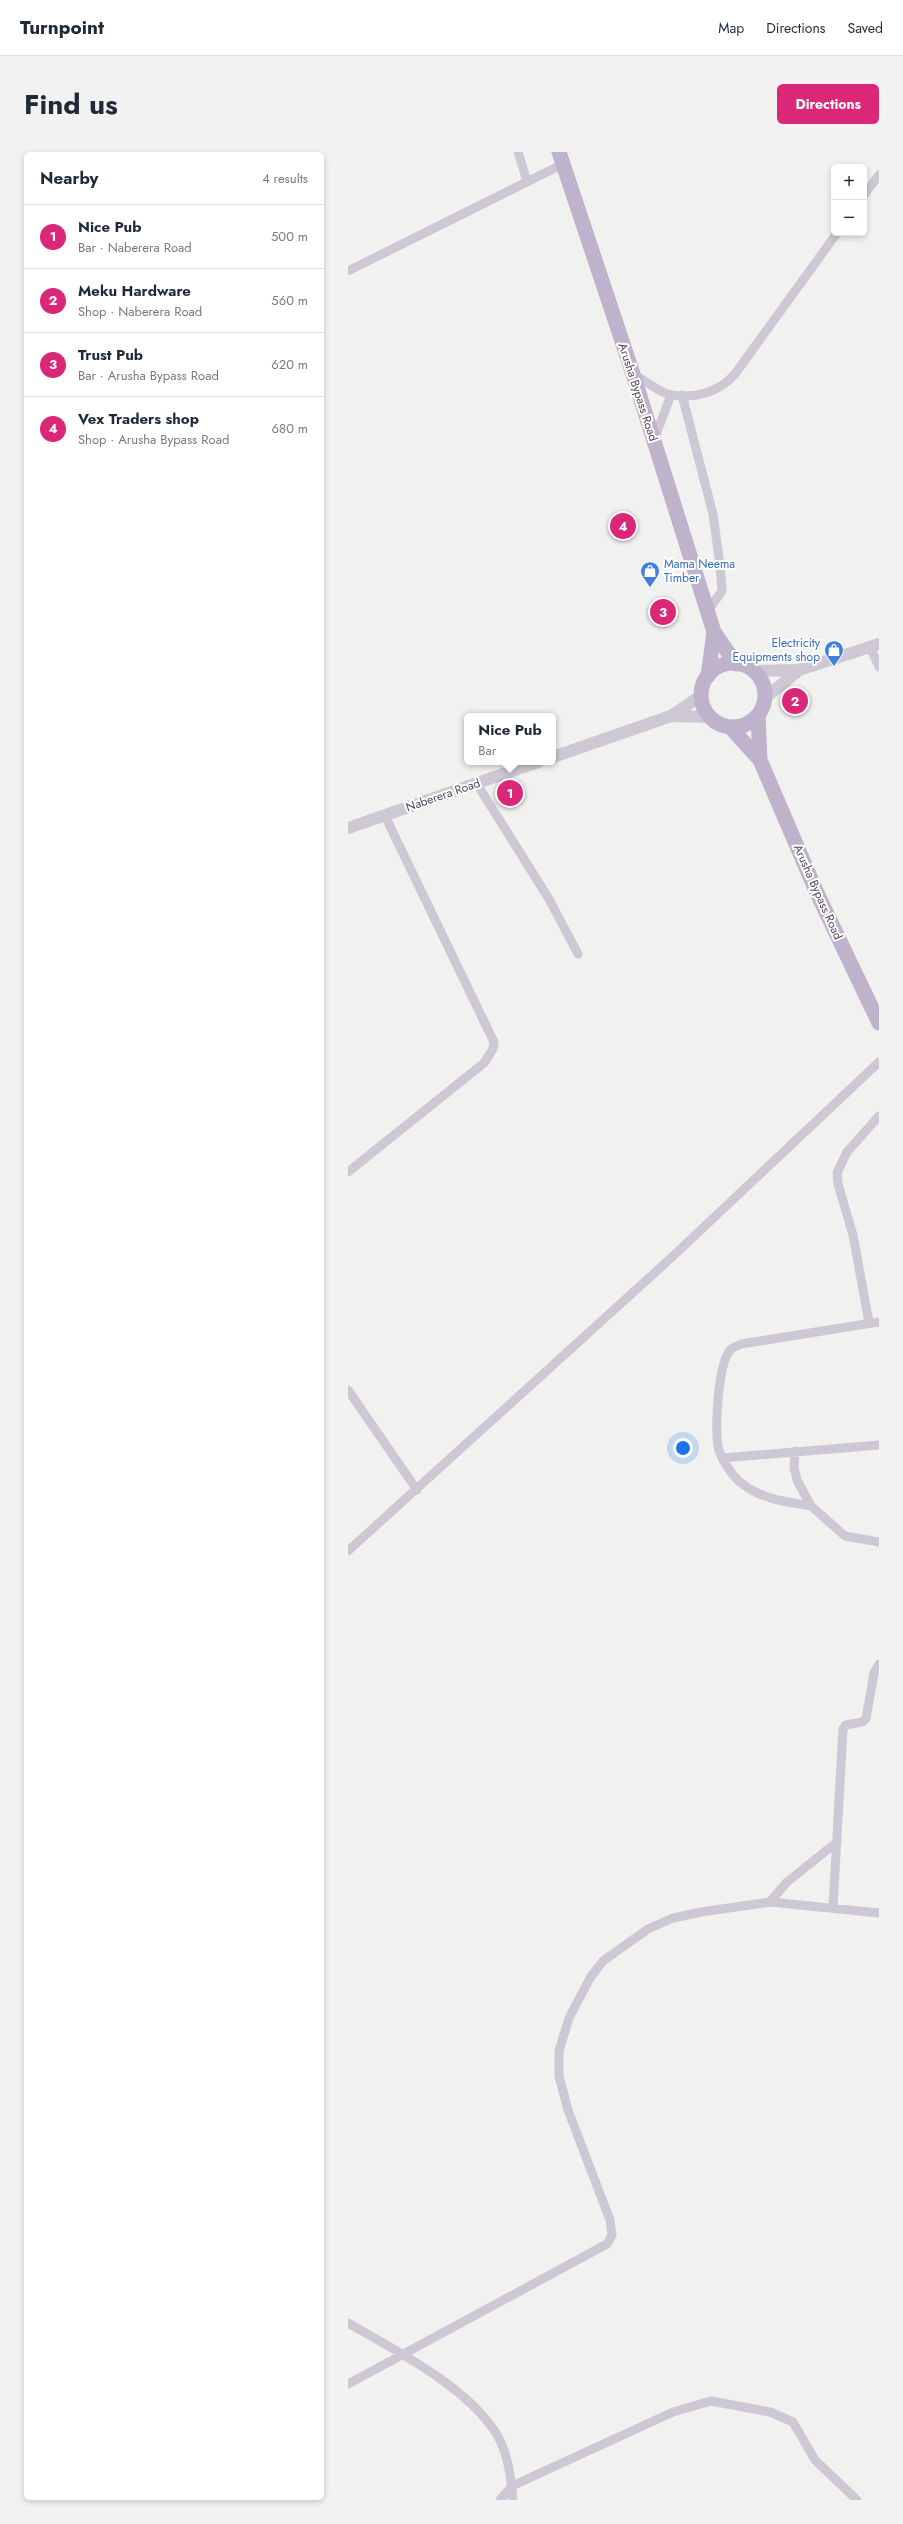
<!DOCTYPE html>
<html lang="en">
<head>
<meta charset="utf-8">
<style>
  body { margin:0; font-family:Jost,sans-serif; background:#f2f2f3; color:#1f2937 }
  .controls { position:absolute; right:12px; top:12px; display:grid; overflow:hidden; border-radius:6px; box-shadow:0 2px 6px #0003 }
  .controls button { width:36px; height:36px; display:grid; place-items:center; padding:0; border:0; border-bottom:1px solid #e0e1e3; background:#fff; color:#1f2937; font:20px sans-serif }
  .you { position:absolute; left:335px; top:1296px; width:14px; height:14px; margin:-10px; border:3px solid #fff; border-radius:50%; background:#1a73e8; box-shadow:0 0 0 6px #1a73e833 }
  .badge { display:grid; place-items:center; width:26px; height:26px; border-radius:50%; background:#db2777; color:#fff; font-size:13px; font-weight:700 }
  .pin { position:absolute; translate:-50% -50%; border:2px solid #fff; box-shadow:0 1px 4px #0006 }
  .popup { position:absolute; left:116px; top:561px; width:92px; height:52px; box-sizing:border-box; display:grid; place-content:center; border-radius:6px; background:#fff; filter:drop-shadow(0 1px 3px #0005); font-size:13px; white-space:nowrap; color:#747a83 }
  .popup b { font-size:15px; color:#1f2937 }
  .popup::after { content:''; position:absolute; left:50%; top:100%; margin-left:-8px; border:8px solid transparent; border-top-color:#fff }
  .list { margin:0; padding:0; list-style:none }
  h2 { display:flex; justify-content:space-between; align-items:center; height:52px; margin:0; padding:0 16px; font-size:17px }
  h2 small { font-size:13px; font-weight:400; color:#747a83 }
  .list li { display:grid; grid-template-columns:26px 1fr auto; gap:12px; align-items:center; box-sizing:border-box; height:64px; padding:0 16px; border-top:1px solid #e0e1e3 }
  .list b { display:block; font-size:15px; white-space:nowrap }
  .list p { margin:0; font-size:13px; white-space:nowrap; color:#747a83 }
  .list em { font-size:13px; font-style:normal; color:#747a83 }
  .map { position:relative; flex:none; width:531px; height:2348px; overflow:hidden; border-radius:6px }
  header { display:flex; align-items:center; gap:24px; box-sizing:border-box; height:56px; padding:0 20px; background:#fff; border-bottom:1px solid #e0e1e3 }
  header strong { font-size:19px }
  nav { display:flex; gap:22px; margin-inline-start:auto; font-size:14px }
  .intro { display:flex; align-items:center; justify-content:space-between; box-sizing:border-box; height:96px; padding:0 24px }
  h1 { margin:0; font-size:28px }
  .button { padding:10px 18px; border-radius:6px; background:#db2777; color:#fff; font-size:14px; font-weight:700 }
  main { display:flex; gap:24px; padding:0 24px }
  aside { flex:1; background:#fff; border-radius:6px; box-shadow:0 2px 6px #0003 }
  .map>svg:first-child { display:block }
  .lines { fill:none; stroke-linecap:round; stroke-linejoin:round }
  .minor { stroke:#cec7d4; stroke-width:9 }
  .tertiary { stroke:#cec7d4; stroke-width:12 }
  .primary { stroke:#bfb2cb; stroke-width:15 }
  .labels { text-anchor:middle; stroke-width:4; stroke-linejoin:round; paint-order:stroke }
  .street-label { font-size:12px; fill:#52495a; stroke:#fff }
  .shop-label { font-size:12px; fill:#366cbe; stroke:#fff; text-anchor:start }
</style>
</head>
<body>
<header>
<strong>Turnpoint</strong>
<nav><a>Map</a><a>Directions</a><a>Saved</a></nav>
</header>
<div class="intro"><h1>Find us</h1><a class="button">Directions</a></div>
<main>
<aside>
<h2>Nearby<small>4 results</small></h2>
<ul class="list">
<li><span class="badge">1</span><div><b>Nice Pub</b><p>Bar · Naberera Road</p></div><em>500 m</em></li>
<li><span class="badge">2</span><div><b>Meku Hardware</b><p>Shop · Naberera Road</p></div><em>560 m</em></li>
<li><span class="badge">3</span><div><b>Trust Pub</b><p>Bar · Arusha Bypass Road</p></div><em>620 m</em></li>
<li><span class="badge">4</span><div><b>Vex Traders shop</b><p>Shop · Arusha Bypass Road</p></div><em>680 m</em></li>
</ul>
</aside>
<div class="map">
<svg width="531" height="2348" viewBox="0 0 531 2348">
  <rect width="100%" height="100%" fill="#f1f1ef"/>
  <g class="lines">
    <path class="minor" d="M170 0 179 29
      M516 43 531 23
      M0 119 215 12
      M285 222C297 228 310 240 323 243 348 247 371 240 387 222L489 81
      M334 243 365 362 372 413 374 439 361 457
      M306 288 323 243
      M522 495 531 515
      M129 632 201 747 230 802
      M0 1020 136 911 145 897 146 890 37 664
      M521 1170 505 1083 490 1032 489 1021 499 1000 531 964
      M0 1238 69 1338
      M447 1299 446 1316 449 1328 463 1354 497 1384 531 1390
      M374 1306 531 1293
      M463 1354C438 1350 412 1347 392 1330 383 1322 372 1306 370 1294 367 1274 370 1213 382 1198 385 1195 389 1194 393 1192L531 1170
      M0 1399 324 1105 531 910
      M422 1750 439 1730 489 1690
      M485 1755 495 1577 498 1573 514 1570 518 1567 526 1521 531 1512
      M0 2171C47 2198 118 2234 148 2281 160 2301 163 2325 165 2348
      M0 2232 259 2092 264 2083 262 2068 220 1958 211 1924V1899L221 1866 242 1826 255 1809 300 1777 325 1766 353 1760 422 1750 531 1761
      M152 2348 164 2334 325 2260 363 2249 422 2260 445 2270 467 2308 509 2348"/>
    <path class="tertiary" d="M406 519 451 518 531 492
      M417 546 451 518
      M323 564 362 565
      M205 605 323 564 354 543
      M0 676 190 610"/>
    <path class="primary" d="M211 0 285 222 366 480 388 512
      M353 543a32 32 0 1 1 64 0a32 32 0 1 1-64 0Z
      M360 524 366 480
      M410 563 412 608
      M382 575 412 608 469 741 531 871"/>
  </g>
  <defs>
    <g id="shop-pin" transform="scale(1)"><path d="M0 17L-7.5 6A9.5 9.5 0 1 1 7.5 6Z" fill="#3f7fe0" stroke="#fff"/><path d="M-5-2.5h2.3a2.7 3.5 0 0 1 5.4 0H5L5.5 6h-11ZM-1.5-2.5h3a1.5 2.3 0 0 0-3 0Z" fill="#fff"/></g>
  </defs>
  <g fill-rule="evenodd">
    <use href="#shop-pin" x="302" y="419"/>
    <use href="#shop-pin" x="486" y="498"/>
  </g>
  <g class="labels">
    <g class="street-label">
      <text transform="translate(290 240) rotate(72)" y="4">Arusha Bypass Road</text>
      <text transform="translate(95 643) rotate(-19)" y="4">Naberera Road</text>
      <text transform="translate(470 740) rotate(66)" y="4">Arusha Bypass Road</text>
    </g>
    <g class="shop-label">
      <text x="316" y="416">Mama Neema<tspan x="316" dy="14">Timber</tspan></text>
      <text x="472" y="495" text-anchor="end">Electricity<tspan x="472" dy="14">Equipments shop</tspan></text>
    </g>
  </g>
</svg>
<div class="controls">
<button>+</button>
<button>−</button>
</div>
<div class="you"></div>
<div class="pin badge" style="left:162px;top:641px">1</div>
<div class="popup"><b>Nice Pub</b>Bar</div>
<div class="pin badge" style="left:447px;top:549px">2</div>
<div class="pin badge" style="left:315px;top:460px">3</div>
<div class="pin badge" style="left:275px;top:374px">4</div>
</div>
</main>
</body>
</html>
